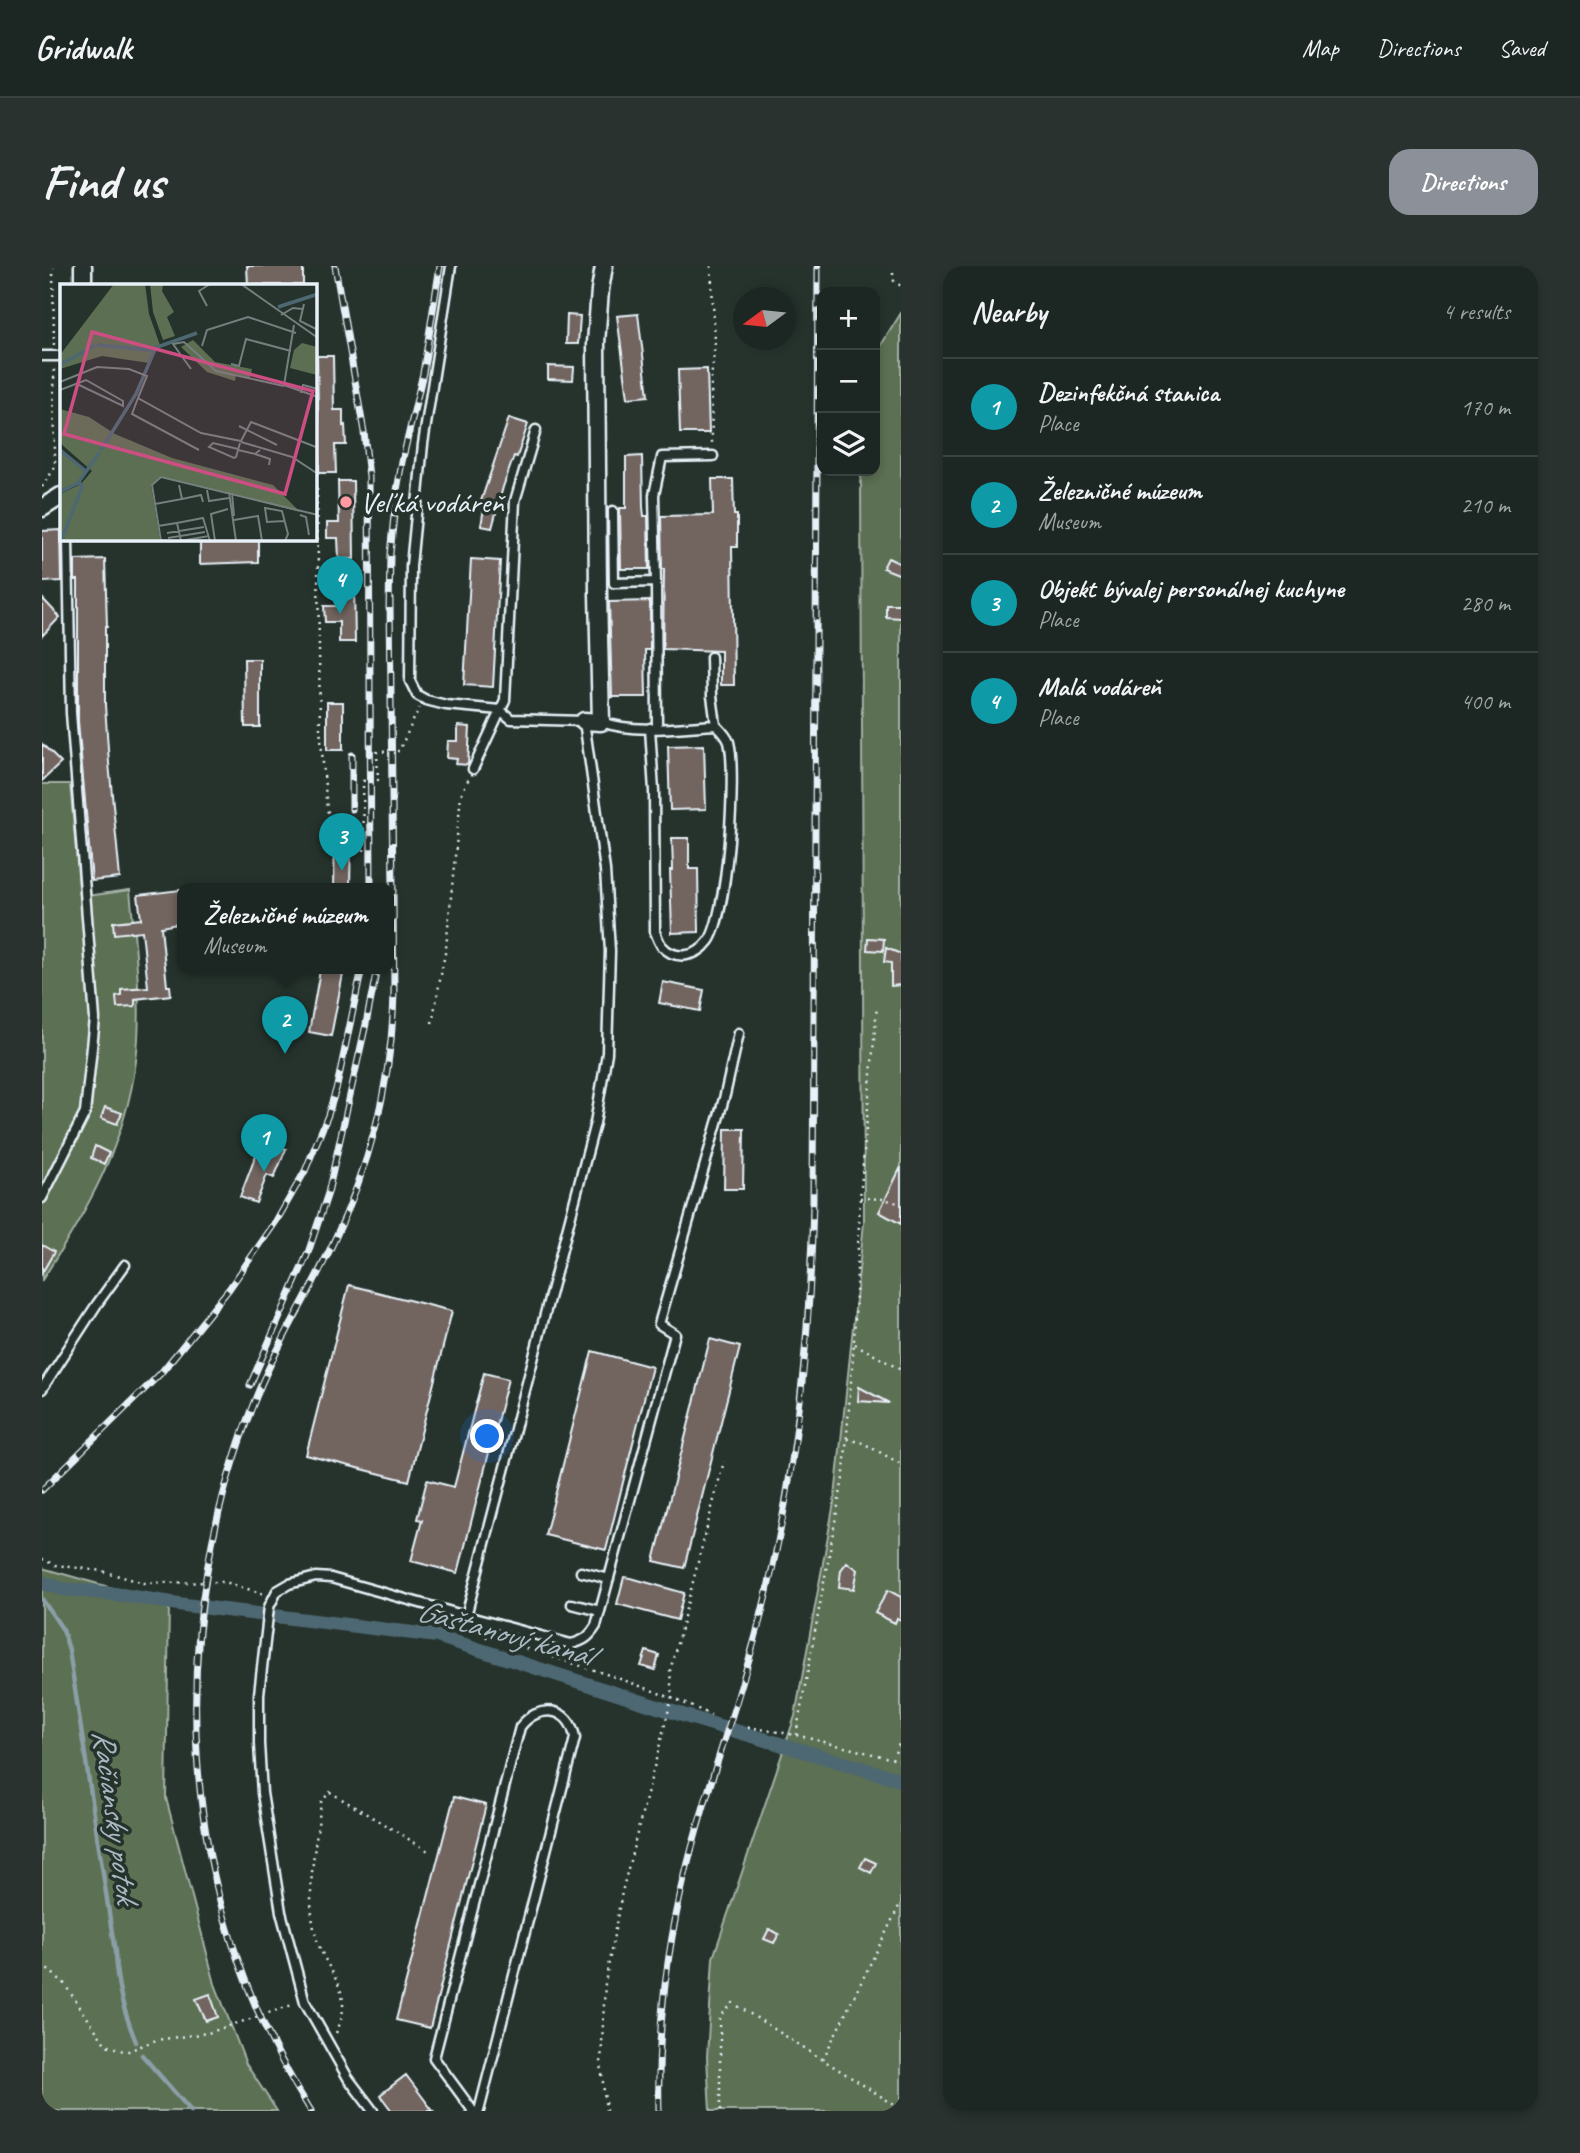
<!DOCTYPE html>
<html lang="en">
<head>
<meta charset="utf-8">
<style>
  body { margin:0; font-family:Caveat,sans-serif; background:#29322f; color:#f1f3f6 }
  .controls { position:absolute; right:21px; top:21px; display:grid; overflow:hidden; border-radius:14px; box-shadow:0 4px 10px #0003 }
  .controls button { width:63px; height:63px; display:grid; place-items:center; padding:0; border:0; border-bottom:2px solid #3a4340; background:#1c2622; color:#f1f3f6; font:35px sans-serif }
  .compass { position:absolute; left:691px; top:21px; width:63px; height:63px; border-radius:50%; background:#1c2622; box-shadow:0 4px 10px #0003; rotate:255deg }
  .you { position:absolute; left:446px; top:1171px; width:24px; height:24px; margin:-18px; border:5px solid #fff; border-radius:50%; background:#1a73e8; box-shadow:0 0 0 10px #1a73e833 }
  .badge { display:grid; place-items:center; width:46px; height:46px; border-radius:50%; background:#8c9099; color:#fff; font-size:23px; font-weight:700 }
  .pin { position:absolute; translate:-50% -58px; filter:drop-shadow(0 2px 4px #0008) }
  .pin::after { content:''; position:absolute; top:37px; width:24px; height:21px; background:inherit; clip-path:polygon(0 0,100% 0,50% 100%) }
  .popup { position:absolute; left:135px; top:617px; width:217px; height:91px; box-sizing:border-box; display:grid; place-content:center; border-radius:14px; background:#1c2622; filter:drop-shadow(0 2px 5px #0005); font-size:23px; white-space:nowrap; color:#a0a5a5 }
  .popup b { font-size:26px; color:#f1f3f6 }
  .popup::after { content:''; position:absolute; left:50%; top:100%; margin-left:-14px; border:14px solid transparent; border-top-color:#1c2622 }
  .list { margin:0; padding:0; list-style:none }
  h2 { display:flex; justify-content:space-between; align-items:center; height:91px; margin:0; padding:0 28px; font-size:30px }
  h2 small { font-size:23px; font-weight:400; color:#a0a5a5 }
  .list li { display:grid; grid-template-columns:46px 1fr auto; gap:21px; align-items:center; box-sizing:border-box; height:98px; padding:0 28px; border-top:2px solid #3a4340 }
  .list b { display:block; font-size:26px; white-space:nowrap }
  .list p { margin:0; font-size:23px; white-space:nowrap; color:#a0a5a5 }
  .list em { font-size:23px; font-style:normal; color:#a0a5a5 }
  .icon { flex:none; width:38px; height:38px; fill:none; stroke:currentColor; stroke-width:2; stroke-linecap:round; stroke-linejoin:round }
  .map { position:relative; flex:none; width:859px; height:1845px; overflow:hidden; border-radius:21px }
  header { display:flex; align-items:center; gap:42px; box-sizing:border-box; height:98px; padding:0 35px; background:#1c2622; border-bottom:2px solid #3a4340 }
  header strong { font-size:33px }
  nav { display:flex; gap:38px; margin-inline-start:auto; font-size:24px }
  .intro { display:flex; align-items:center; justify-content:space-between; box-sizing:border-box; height:168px; padding:0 42px }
  h1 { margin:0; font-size:49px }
  .button { padding:18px 32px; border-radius:21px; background:#8c9099; color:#fff; font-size:24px; font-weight:700 }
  main { display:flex; gap:42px; padding:0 42px }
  aside { flex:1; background:#1c2622; border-radius:21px; box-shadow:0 4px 10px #0003 }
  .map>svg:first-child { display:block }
  .green { fill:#5c6f52; stroke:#a2b0a5; stroke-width:2 }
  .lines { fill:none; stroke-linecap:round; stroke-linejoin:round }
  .stream { stroke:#8b9fa8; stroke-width:4.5 }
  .canal { stroke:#4d6872; stroke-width:14 }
  .building { fill:#726560; stroke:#e8f1f8; stroke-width:2 }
  .service-casing { stroke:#e8f1f8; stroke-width:13 }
  .minor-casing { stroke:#e8f1f8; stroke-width:21 }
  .path { stroke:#e8f1f8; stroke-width:2.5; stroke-dasharray:2 5; stroke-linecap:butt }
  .service { stroke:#26332d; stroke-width:8 }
  .minor { stroke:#26332d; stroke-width:16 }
  .rail-casing { stroke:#e8f1f8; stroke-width:7 }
  .rail { stroke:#26332d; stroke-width:4.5; stroke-dasharray:13; stroke-linecap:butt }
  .poi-dot { fill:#ff9aa2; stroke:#26332d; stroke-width:2.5 }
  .labels { text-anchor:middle; stroke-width:7; stroke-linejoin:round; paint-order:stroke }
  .poi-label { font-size:30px; fill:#e8f1f8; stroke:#26332d; text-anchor:start }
  .water-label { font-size:32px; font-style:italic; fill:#aabac2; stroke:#26332d }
  .inset-river { fill:none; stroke:#4d6872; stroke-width:3.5 }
  .inset-road { fill:none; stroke:#747f7e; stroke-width:2 }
  .view { fill:#cc4e82; fill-opacity:0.15; stroke:#cc4e82; stroke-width:3.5 }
  .inset-edge { fill:none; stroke:#e8f1f8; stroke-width:3.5 }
</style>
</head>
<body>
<header>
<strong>Gridwalk</strong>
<nav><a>Map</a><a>Directions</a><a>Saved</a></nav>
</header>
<div class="intro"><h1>Find us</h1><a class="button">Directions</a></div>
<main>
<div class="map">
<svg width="859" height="1845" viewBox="0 0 859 1845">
  <rect width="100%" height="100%" fill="#26332d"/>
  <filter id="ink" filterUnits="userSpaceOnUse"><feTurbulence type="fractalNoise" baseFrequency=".0143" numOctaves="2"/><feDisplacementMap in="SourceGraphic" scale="14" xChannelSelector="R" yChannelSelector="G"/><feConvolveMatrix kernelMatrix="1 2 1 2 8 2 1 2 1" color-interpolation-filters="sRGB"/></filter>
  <g filter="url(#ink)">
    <path class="green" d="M859 47V1845H668L665 1791 671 1692 753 1450 793 1231 822 957 819 205H833V89Z
      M0 518H28L38 631 88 624C93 680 101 739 94 795 84 877 44 947 0 1014Z
      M0 1302 127 1338 124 1532 173 1718 204 1798 235 1845H0Z"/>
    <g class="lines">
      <path class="stream" d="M0 1333 21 1364 27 1384 73 1686C74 1719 82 1746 94 1776
        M100 1789 149 1845"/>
      <path class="canal" d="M0 1316 20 1323 73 1328 143 1339 395 1370 650 1452 859 1514"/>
    </g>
    <path class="building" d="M205 0H261V19H206Z
      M596 48 606 130 586 132 575 50Z
      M525 49 538 50 536 78H524Z
      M275 90H291L292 144H301V160L303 159 304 179H293L294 207H277Z
      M506 100 532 101 531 114 506 113Z
      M665 103 667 167H638L636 104Z
      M467 152 486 158 475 191 472 190 461 221 450 262 439 260 442 242 437 241Z
      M600 190 601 241 602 250H606L607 303H579L578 242H584V191Z
      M670 213H691L692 249H695V281H690L692 419H679V385L621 383 622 303H620L619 250 671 249Z
      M296 215H311L312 293H297L296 272H285V257H297Z
      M19 264 20 315 0 316V265Z
      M158 273H216V296L158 298Z
      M846 292 859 298V309L841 302Z
      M63 293 65 361H63V439L67 497 78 612 50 615 36 455V314H33V294Z
      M429 293 458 295 451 421 422 419Z
      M297 319H312L313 376H297V356H283L282 340H297Z
      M0 332 18 351 0 370Z
      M608 335V384H603L604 431H570L567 336Z
      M844 338H859V352L844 351Z
      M202 393H218V461H203Z
      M285 436H301V484H285Z
      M416 460 428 461 426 499 414 498 415 493 405 492 406 475H416Z
      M0 478 19 497 0 515Z
      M662 479 664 543 628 544 626 480Z
      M293 566 309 567 308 622H292Z
      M630 572H647V603H656L657 666 630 667 628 604H631Z
      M138 624 140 657 119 661 125 720H128L129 729 93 733V740L75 741 74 730 79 729V723L106 721 100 665 72 668 71 656 99 653 96 629Z
      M826 672 842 673 841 685 825 684Z
      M844 682 859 688V719L849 720V697L842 696Z
      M278 704 301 708 289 770 267 766Z
      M621 716 662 724 658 745 617 737Z
      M63 841 80 847 75 858 59 852Z
      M683 863H702L701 923H682Z
      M226 875 244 883 232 912 225 909 214 937 198 931 214 889 220 891Z
      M53 880 67 887 62 898 49 892Z
      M859 901V958L837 946Z
      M0 979 12 986 0 1007Z
      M307 1019 410 1045 367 1215 264 1189Z
      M668 1073 698 1081 642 1302 612 1295Z
      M550 1085 610 1101 564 1284 503 1269Z
      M442 1107 466 1113 416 1307 369 1295 380 1254 375 1253 385 1214 412 1221Z
      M817 1121 847 1137 816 1135Z
      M805 1296 816 1304 812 1323 797 1321 799 1304Z
      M582 1311 589 1312 642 1327 635 1354 575 1338Z
      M846 1324 859 1331V1354L855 1352 853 1357 833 1347Z
      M604 1385 617 1389 613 1404 599 1400Z
      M412 1531 444 1539 388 1762 354 1754Z
      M823 1592 834 1597 829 1607 818 1601Z
      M727 1663 737 1668 732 1677 722 1673Z
      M168 1728 176 1751 164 1755 154 1733Z
      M364 1809 391 1845H350L338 1829Z"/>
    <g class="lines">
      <g class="service-casing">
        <path id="service" d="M0 90H19
          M571 245 572 317 614 316 615 462
          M614 316 612 229 620 191 671 190
          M669 391 670 430 674 459
          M559 456C595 468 638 461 674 459 679 464 685 470 687 476 695 507 685 653 666 676 655 691 633 695 620 680 617 677 615 670 613 666L612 525 608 462
          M431 503 463 434 473 235 494 164
          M0 932 43 847 53 753 29 447 26 273
          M0 1123 55 1038 83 999
          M539 1306 567 1313
          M530 1338 558 1345
          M424 1350 529 1378C542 1375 547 1371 554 1360L633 1068 617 1058 683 829 697 767
          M331 1845 306 1812 263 1736 239 1646 220 1527 217 1478V1428L227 1341 235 1325 247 1318 274 1311 289 1312 424 1350 553 857 565 787 568 685 563 604 542 455 469 453 458 444 404 439 384 434 375 429 368 415 369 300 381 178 409 0
          M431 1845 392 1792 478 1461C496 1437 528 1440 533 1472L437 1845"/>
      </g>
      <g class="minor-casing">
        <path id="minor" d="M41 19V0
          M0 242 19 230
          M542 455 559 456 556 328 554 77 558 24 562 0"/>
      </g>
      <path class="path" d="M11 0 12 81
        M669 0 673 75 669 114 670 178
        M851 0V14L859 20
        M0 221 12 203 13 197 12 102
        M275 223 278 462 285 544 288 550
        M322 585 321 515 336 514 335 486 357 485 377 442
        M274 703V702
        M390 757 404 682 419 529 427 512
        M818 932 842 933 859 938
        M813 1078 859 1104
        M805 1173 821 1177 859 1198
        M0 1293 13 1299 60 1305 102 1317 183 1316 222 1328
        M439 1365 445 1371C521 1394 597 1416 669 1449
        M706 1461 754 1469 859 1495
        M754 1469 802 1207 812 1077 818 932 835 740
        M850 1493 859 1474
        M0 1699 21 1716 64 1779 84 1786 114 1774 166 1767 253 1738
        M294 1767C313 1726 289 1713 276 1677 261 1634 274 1580 279 1536L288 1526 388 1586
        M781 1793 859 1636
        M564 1845 559 1798 563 1717 580 1626 630 1431 628 1405 682 1195
        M678 1845V1751L691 1737 859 1843"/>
      <use href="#service" class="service"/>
      <use href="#minor" class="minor"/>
      <g class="rail-casing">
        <path id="rail" d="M293 0 322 166 327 211 329 622
          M347 342 348 288 354 230 360 196 381 107 398 0
          M310 489V543
          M208 1119 266 987 286 927 324 758 335 702
          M0 1224 118 1108 187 1023 235 954 263 905 286 849 295 820 320 702
          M269 1845C131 1629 120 1353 219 1119 240 1070 269 1025 291 977 329 898 350 813 352 726L348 333
          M617 1845C615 1765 624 1687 643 1609 664 1521 697 1437 719 1350 754 1214 768 1076 771 936L776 0"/>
      </g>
      <use href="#rail" class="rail"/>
    </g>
  </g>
  <circle class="poi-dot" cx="304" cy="236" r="7"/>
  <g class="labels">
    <g class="poi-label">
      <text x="318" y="246">Veľká vodáreň</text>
    </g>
    <g class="water-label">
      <text transform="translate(463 1366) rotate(15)" y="11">Gaštanový kanál</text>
      <text transform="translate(74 1550) rotate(82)" y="11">Račiansky potok</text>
    </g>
  </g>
  <g transform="translate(18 18)">
    <rect width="257" height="257" fill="#26332d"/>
    <path d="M54 0H85L89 30 100 61 89 79 42 72 0 85V71ZM90 0H103L102 7 114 28 107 33 115 52 103 56 93 28ZM133 56 155 78 192 85 190 94 176 91 175 97 147 88 121 63ZM242 59 257 63V91L230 84 234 66ZM0 125 29 133 55 150 112 174 213 201 240 228 101 193 91 201 100 257H0V210L21 200 32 187 0 159ZM0 164 26 188 16 199 0 206Z" fill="#5c6f52"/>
    <path class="inset-river" d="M218 23 258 10M37 61 89 66 137 49M0 81 35 61M0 166 27 188M41 166 76 110 96 63M0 208 18 199 40 168M1 257 22 203 19 198"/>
    <path class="inset-road" d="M181 0 258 54M244 20 240 37 258 46M147 22 139 7 150 0M221 31 233 24 242 25M234 41 224 101 258 113M142 62 147 46 188 33 236 49M171 80 179 82 186 55 231 67M131 85 113 60 124 58 156 87 224 102M0 98 37 83 69 85 87 92 78 114 141 149 181 157 191 138 256 163M0 106 26 96 63 117V122L17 100M241 109 243 101 258 105M78 114 72 130 139 166M179 142 217 161M181 158 232 173 258 190M178 165 153 159 149 163 174 174 176 173 180 159M178 166 195 170 200 166M195 170 210 175 209 181M147 206 149 217 169 214M169 208 176 257M172 209 174 232M122 215 141 211 143 218M95 220 122 215 119 201M240 231 246 233 249 251M174 236 198 232 202 257M224 237 207 238 205 224 222 227 228 250 225 257M117 239 143 234 150 257M98 242 117 239 121 257M107 249 144 243M108 254 145 248M101 257 92 201 101 193 258 231M120 257 149 252M155 257 151 230 168 225"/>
    <path class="view" d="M32 48 253 107 225 210 4 150Z"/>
    <rect width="257" height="257" class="inset-edge"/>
  </g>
</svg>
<div class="controls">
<button>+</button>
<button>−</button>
<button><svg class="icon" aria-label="layers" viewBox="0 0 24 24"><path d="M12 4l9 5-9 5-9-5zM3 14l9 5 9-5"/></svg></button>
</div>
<svg class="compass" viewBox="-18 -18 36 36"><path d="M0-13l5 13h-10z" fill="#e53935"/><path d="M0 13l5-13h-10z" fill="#a0a5a5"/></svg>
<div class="you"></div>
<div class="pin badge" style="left:222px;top:906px;background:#0f9aa8">1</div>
<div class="pin badge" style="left:243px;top:788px;background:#0f9aa8">2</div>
<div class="popup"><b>Železničné múzeum</b>Museum</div>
<div class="pin badge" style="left:300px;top:605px;background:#0f9aa8">3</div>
<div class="pin badge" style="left:298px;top:348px;background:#0f9aa8">4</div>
</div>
<aside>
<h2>Nearby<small>4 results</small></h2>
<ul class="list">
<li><span class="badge" style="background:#0f9aa8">1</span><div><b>Dezinfekčná stanica</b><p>Place</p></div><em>170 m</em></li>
<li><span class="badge" style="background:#0f9aa8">2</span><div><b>Železničné múzeum</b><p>Museum</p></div><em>210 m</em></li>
<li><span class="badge" style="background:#0f9aa8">3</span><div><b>Objekt bývalej personálnej kuchyne</b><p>Place</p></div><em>280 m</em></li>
<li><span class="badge" style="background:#0f9aa8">4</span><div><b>Malá vodáreň</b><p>Place</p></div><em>400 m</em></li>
</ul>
</aside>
</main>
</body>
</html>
